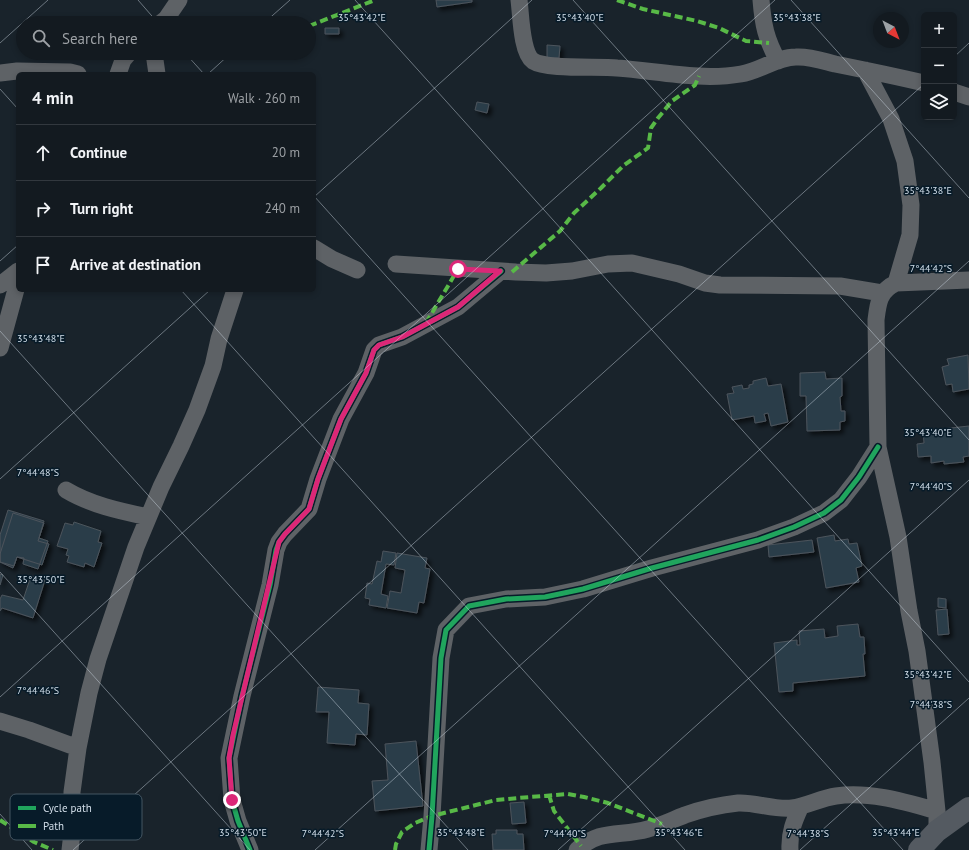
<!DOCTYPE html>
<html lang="en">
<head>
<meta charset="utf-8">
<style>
  body { margin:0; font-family:"PT Sans",sans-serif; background:#20272d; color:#f1f3f6 }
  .controls { position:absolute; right:12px; top:12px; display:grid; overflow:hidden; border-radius:6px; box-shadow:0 2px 6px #0003 }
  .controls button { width:36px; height:36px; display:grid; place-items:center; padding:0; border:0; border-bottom:1px solid #32383e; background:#131a20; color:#f1f3f6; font:20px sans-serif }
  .compass { position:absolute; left:873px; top:12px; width:36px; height:36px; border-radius:50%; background:#131a20; box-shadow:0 2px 6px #0003; rotate:138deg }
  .stop { position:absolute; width:12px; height:12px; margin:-9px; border:3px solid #db2777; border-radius:50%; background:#fff }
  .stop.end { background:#db2777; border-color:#fff; box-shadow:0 1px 4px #0008 }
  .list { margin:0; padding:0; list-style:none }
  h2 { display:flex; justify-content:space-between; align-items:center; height:52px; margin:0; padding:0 16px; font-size:17px }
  h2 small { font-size:13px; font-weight:400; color:#9da1a5 }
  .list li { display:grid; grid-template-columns:26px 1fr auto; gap:12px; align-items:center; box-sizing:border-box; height:56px; padding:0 16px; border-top:1px solid #32383e }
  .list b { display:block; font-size:15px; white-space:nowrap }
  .list em { font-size:13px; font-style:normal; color:#9da1a5 }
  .icon { flex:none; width:22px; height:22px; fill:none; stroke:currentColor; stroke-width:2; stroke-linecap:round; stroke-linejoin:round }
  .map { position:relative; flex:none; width:969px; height:850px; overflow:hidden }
  .search { position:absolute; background:#131a20; box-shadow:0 2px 6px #0003; left:16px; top:16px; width:300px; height:44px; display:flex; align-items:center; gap:10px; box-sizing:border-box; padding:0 14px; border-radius:22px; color:#9da1a5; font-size:15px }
  .panel { position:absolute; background:#131a20; box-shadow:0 2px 6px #0003; left:16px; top:72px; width:300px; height:220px; border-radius:6px }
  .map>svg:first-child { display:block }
  .building { fill:#2c3d49; stroke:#4c545c; filter:url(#shadow) }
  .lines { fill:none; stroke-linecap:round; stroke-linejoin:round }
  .street { stroke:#5e6266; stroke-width:17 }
  .secondary { stroke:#545a61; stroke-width:22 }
  .quiet { stroke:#58b947; stroke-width:4; stroke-dasharray:8 4; stroke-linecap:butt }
  .cycleway-casing { stroke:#071b29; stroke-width:8 }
  .cycleway { stroke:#20a55d; stroke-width:5 }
  .route { stroke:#db2777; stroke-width:5 }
  .ticks { fill:none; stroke:#d2dee9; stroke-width:1; stroke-opacity:0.45 }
  .key { fill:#071b29; stroke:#445663; stroke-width:1 }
  .key-label { font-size:11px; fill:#d2dee9 }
  .ticks-label { font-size:10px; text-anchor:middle; fill:#d2dee9; stroke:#071b29; stroke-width:3; stroke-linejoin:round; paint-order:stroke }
</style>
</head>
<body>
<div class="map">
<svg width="969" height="850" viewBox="0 0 969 850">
  <defs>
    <filter id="shadow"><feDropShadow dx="3.5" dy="3.5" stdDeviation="2" flood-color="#0009"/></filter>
  </defs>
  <rect width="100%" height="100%" fill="#19232b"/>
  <path class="building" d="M436 0H472V2L437 7Z
    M325 28H339V34H325Z
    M547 45 560 46 559 58H547Z
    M477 102 489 104 487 113 475 110Z
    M968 355 969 389 953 392 952 384 946 385 942 367 949 365 947 359Z
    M825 372 826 379 842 378V396L840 397 841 411H845V421L840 422V430L807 431 806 396H800V373Z
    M766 378 768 386 781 384 788 422 771 426 768 413 764 414 766 421 755 423 754 416 732 420 727 394 734 393 732 387 742 385 743 389 749 388V385L753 384V381Z
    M969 426V456L963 457 964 462 944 464V461L931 463V456L918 457 917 444 924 443 923 431Z
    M8 510 44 521 39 538 48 541 38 569 23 564 24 558 17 557 13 568 0 562V535Z
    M13 513 44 523 38 541 49 544 42 565 17 557 14 566 0 562V554Z
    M74 522 101 531 98 542 102 543 94 567 85 563 84 567 67 562 69 556 66 555 68 549 57 546 65 523 73 525Z
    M834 535 835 541 848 539 849 544 857 543 862 566 856 568 859 582 826 588 817 538Z
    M812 540 814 552 769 557 768 545Z
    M383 551 396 553 394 565 386 564 381 594 388 596 386 608 369 605 370 599 365 598 367 583 372 584 377 561 381 562Z
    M397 553 427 558 425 568 430 569 424 603 419 602 417 613 387 608 390 591 401 593 405 570 395 568Z
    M0 574 3 575 0 585Z
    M31 576 45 580 33 618 2 608 0 611V599L2 595 23 600Z
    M938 598 946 599V608L938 607Z
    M947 609 949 634 938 635 936 610Z
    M858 624 860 637H864L865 654H863L865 676 793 683V691L779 692 774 643 797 640V645H800L799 631 824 629 825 638 838 636 837 626Z
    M318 687 359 690 358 703 369 704 367 735 356 734 355 745 327 743 329 712H316Z
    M416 741 423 806 375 811 372 781 388 780 385 744Z
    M524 802 526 823 512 824 510 803Z
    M496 830H517V834H523L524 850H493L492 834H496Z"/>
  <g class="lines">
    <path class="street" d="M519 0C521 14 521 52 533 61 547 70 598 66 617 68 658 71 701 81 741 74 760 71 777 57 796 57 809 56 823 61 835 64 865 70 894 76 924 83
      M761 0C763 25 766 39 778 61
      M161 23 166 19 179 0
      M154 53 157 74
      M865 70 891 119 905 161 911 205 910 235 896 283
      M0 73 17 71 70 72 78 74
      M118 74 123 60 129 53
      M954 92 969 97
      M314 248 332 259 357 270
      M396 264 516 272 546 273 572 271 608 264 632 263 679 274 705 283 720 285 840 286 882 293
      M0 285 18 271
      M0 348 18 282
      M66 490C91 505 120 511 148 517
      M0 721 29 730 78 748
      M937 831V811L932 762 917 651 909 611 898 537 878 447 876 320C878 303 879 291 896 283L969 280
      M70 850 72 833V792L78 748 89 693 98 659 136 547 161 487 181 446 197 410 213 366 219 339 235 290
      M250 850 238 821 232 800 229 758 242 696 270 585 276 550 279 542 285 534 309 509 318 479 341 419 366 373 374 350 379 345 402 337 458 307 501 271
      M429 850 432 816 441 658 446 630 469 606 506 599 545 597 583 589 652 568 758 540 794 527 824 513 841 500 859 477 878 447
      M577 850C601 828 620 837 648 829 660 826 672 820 685 815 702 809 719 805 738 803 755 802 774 810 792 808 807 806 821 798 836 796 869 791 905 802 937 811
      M790 850C789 833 794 821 801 806"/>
    <path class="secondary" d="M919 850 937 831 969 808"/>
    <path class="quiet" d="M617 0 643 9 697 21 719 28 746 41 769 43
      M309 26 375 0
      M512 272 560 231 574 213 601 188 623 166 648 148 651 128 658 118 672 101 695 85 699 76
      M426 323 458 269
      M549 795 554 811 581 846
      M0 820 34 842 53 850
      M395 850 396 844 402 832 415 823 432 816 496 800 530 797 568 794 584 797 608 803 662 824"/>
    <g class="cycleway-casing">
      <path id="cycleway" d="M250 850 238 821 232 800 229 758 242 696 270 585 276 550 279 542 285 534 309 509 318 479 341 419 366 373 374 350 379 345 402 337 458 307 501 271
        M429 850 432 816 441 658 446 630 469 606 506 599 545 597 583 589 652 568 758 540 794 527 824 513 841 500 859 477 878 447"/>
    </g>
    <use href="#cycleway" class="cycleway"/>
  </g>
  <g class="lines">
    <path class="route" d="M232 800 229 758 233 735 279 542 285 534 309 509 318 479 341 419 366 373 374 350 379 345 402 337 458 307 500 271 458 269"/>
  </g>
  <path class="ticks" d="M138 0 158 23M355 0 969 682M573 0 969 440M791 0 969 198M264 23 290 0M0 43 48 0M185 53 204 74M954 57 969 43M208 74 231 53M0 89 18 109M314 196 903 850M314 197 532 0M0 261 18 245M181 290 685 850M0 331 468 850M0 479 210 290M0 572 250 850M0 697 775 0M0 814 32 850M73 850 924 84M315 850 969 261M558 850 969 480M800 850 969 698"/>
  <rect x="10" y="794" width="132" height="46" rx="6" class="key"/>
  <rect x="18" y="806" width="18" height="4" fill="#20a55d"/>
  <rect x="18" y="824" width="18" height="4" fill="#58b947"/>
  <g class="key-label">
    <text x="43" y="812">Cycle path</text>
    <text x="43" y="830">Path</text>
  </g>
  <g class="ticks-label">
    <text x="362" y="21">35°43'42"E</text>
    <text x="580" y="21">35°43'40"E</text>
    <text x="797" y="21">35°43'38"E</text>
    <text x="928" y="194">35°43'38"E</text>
    <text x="931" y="272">7°44'42"S</text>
    <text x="41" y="342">35°43'48"E</text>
    <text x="928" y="436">35°43'40"E</text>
    <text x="38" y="476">7°44'48"S</text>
    <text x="931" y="490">7°44'40"S</text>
    <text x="41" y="583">35°43'50"E</text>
    <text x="928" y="678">35°43'42"E</text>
    <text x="38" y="694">7°44'46"S</text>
    <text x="931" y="708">7°44'38"S</text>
    <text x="243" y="836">35°43'50"E</text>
    <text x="461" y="836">35°43'48"E</text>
    <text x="679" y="836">35°43'46"E</text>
    <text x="896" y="836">35°43'44"E</text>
    <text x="323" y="837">7°44'42"S</text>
    <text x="565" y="837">7°44'40"S</text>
    <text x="808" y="837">7°44'38"S</text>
  </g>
</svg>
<div class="controls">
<button>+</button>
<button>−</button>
<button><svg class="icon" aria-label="layers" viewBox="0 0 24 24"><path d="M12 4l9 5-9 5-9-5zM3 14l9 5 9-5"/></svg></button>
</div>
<svg class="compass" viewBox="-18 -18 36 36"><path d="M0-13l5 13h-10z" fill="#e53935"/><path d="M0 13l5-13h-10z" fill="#9da1a5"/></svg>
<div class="stop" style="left:458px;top:269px"></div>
<div class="stop end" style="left:232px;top:800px"></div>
<div class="search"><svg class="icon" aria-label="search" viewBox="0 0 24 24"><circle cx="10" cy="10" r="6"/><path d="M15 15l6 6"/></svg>Search here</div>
<section class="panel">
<h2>4 min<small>Walk · 260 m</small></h2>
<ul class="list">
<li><svg class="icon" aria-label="ahead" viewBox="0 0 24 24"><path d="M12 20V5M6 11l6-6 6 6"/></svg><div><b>Continue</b></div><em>20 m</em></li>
<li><svg class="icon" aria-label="right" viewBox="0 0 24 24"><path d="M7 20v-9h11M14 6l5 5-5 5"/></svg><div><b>Turn right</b></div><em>240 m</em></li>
<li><svg class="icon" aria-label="arrive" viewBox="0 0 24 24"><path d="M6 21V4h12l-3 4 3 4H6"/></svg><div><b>Arrive at destination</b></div></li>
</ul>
</section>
</div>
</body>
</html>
